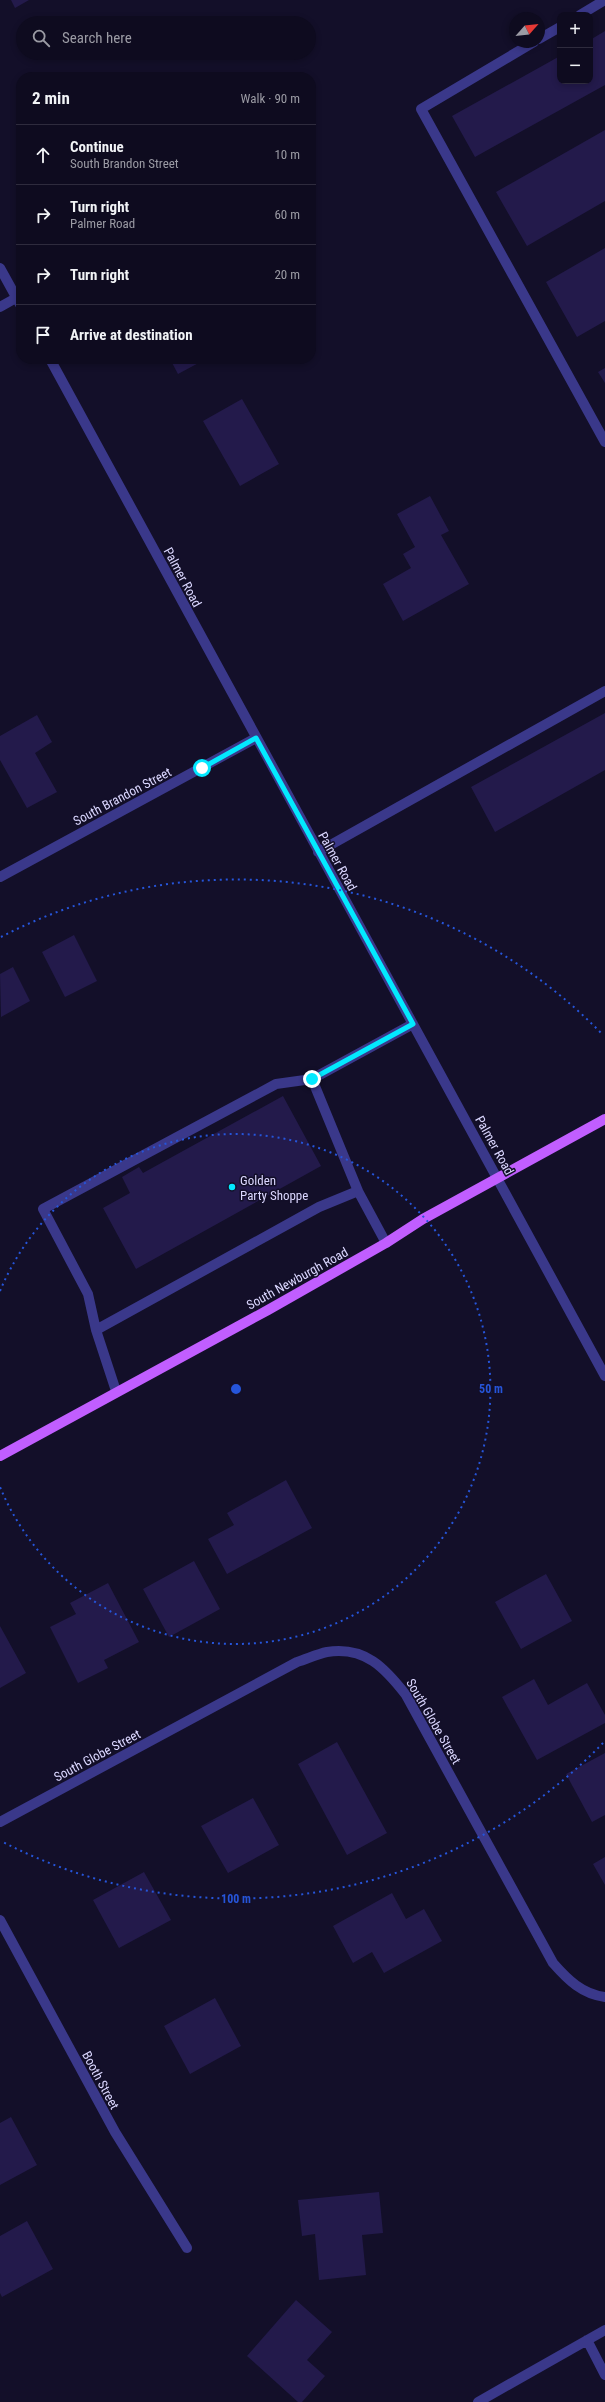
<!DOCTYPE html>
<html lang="en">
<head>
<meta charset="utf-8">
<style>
  body { margin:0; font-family:"Roboto Condensed",sans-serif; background:#171428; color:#f1f3f6 }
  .controls { position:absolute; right:12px; top:12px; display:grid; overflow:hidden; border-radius:8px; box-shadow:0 2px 6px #0003 }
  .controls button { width:36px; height:36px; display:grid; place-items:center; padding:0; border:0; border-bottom:1px solid #2e2b3d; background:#0e0b1f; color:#f1f3f6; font:20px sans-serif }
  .compass { position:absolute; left:509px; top:12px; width:36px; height:36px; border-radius:50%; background:#0e0b1f; box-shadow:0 2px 6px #0003; rotate:63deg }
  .stop { position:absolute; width:12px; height:12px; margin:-9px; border:3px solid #03e9ff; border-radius:50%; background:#fff }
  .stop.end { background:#03e9ff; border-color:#fff; box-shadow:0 1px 4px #0008 }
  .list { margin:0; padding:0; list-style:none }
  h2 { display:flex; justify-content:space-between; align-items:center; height:52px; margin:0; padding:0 16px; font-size:17px }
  h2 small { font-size:13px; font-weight:400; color:#9b9ba4 }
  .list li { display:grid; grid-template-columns:26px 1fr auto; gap:12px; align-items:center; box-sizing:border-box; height:60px; padding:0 16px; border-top:1px solid #2e2b3d }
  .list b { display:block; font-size:15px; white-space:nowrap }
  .list p { margin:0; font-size:13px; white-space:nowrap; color:#9b9ba4 }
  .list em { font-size:13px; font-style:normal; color:#9b9ba4 }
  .icon { flex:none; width:22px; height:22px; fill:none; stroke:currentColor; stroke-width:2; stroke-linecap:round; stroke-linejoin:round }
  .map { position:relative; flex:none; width:605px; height:2402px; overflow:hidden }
  .search { position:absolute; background:#0e0b1f; box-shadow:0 2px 6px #0003; left:16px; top:16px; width:300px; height:44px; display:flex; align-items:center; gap:10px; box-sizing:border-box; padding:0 14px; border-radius:22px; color:#9b9ba4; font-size:15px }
  .panel { position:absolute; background:#0e0b1f; box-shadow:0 2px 6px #0003; left:16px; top:72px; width:300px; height:292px; border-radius:16px }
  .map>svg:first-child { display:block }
  .building { fill:#231a4b }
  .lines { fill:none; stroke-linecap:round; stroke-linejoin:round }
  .minor { stroke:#3a388a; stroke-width:10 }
  .major { stroke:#c15eff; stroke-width:10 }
  .route { stroke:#03e9ff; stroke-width:5 }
  .ring { fill:none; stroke:#2655da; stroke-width:2; stroke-dasharray:2 4 }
  .poi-dot { fill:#03e9ff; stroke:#130f29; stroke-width:1.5 }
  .labels { text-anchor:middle; stroke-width:3; stroke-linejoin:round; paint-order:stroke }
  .street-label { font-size:13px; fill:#dbd7ff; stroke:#130f29 }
  .poi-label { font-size:13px; fill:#dbd7ff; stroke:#130f29; text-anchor:start }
  .centre { fill:#2655da; stroke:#130f29; stroke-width:2 }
  .ring-label { font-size:12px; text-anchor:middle; font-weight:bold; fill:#2655da; stroke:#130f29; stroke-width:3; stroke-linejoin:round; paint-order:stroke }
</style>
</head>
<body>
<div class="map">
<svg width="605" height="2402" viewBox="0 0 605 2402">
  <rect width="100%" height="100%" fill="#130f29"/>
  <path class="building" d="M11 0H29L15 8Z
    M605 31V85L475 157 452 116 560 56V81H590V40Z
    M605 130V201L527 246 496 192Z
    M605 248V321L577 337 546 282Z
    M170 359H206L178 374Z
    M605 368V383L598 372Z
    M242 399 279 464 240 486 203 421Z
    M430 496 449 531 441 535 469 584 403 621 383 584 411 568 403 554 415 547 397 514Z
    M605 713V770L495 832 471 787Z
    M37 715 52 742 35 753 57 792 27 808 0 760V736Z
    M74 935 97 981 65 997 42 952Z
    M13 967 30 1001 1 1017 0 974Z
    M283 1096 321 1166 136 1269 103 1208 130 1193 122 1177 139 1167 143 1173Z
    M286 1480 312 1528 227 1574 208 1539 234 1525 227 1513Z
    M194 1561 220 1609 169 1637 143 1589Z
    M546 1574 572 1621 521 1649 495 1602Z
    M108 1583 139 1642 104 1660 108 1668 78 1683 50 1627 76 1614 70 1603Z
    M0 1626 26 1673 0 1688Z
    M534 1679 548 1705 587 1683 605 1715V1723L537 1760 502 1697Z
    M337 1742 387 1833 347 1855 298 1764Z
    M605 1753V1815L592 1822 566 1774Z
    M253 1798 279 1845 228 1873 201 1826Z
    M605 1857V1885L593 1864Z
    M144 1872 171 1920 119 1948 93 1900Z
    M392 1893 406 1919 424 1909 442 1941 384 1973 372 1952 353 1963 333 1926Z
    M215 1998 241 2046 190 2074 164 2026Z
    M11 2117 37 2165 0 2185V2123Z
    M379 2192 383 2233 362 2235 366 2275 319 2280 315 2234 302 2236 298 2200Z
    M27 2221 53 2269 2 2297 0 2293V2236Z
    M296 2300 332 2332 307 2360 325 2376 302 2402H298L247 2356Z"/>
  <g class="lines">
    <path class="minor" d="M580 15 605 0
      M539 39 560 27
      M534 42 421 109 605 442
      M0 268 21 306
      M0 307 16 298
      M50 359 605 1376
      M318 852 605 691
      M0 877 256 738
      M312 1079 358 1191 386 1243
      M96 1330 319 1207 358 1191
      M116 1391 96 1330 88 1294 43 1209 276 1084 312 1079 413 1024
      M0 1822 297 1662C307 1659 317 1654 327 1652 365 1646 385 1668 406 1695L553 1963C568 1980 582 1994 605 1997
      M0 1920 115 2132 187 2248
      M587 2340 605 2375
      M478 2402 605 2330"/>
    <path class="major" d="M0 1456 268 1310 386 1243 423 1219 605 1119"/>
  </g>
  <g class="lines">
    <path class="route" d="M202 768 256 738 413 1024 312 1079"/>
  </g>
  <g class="ring">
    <path d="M0 1291A255 255 0 1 1 0 1487"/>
    <path d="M603 1743A510 510 0 0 1 1 1841M1 937A510 510 0 0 1 603 1035"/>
  </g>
  <circle class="poi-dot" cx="232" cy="1187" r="4"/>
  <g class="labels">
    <g class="street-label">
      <text transform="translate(183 577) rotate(62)" y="5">Palmer Road</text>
      <text transform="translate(122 796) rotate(-28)" y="5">South Brandon Street</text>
      <text transform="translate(338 861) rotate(61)" y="5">Palmer Road</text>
      <text transform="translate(495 1145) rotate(61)" y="5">Palmer Road</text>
      <text transform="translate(297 1278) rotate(-29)" y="5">South Newburgh Road</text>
      <text transform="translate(434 1721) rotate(60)" y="5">South Globe Street</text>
      <text transform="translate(97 1755) rotate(-28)" y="5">South Globe Street</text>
      <text transform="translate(101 2080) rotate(62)" y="5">Booth Street</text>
    </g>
    <g class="poi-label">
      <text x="240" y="1185">Golden<tspan x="240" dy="15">Party Shoppe</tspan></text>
    </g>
  </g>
  <circle cx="236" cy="1389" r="6" class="centre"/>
  <g class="ring-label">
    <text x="491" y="1393">50 m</text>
    <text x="236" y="1903">100 m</text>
  </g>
</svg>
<div class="controls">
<button>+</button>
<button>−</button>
</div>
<svg class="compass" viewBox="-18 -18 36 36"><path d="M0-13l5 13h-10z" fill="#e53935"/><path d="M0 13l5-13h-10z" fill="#9b9ba4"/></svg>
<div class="stop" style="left:202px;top:768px"></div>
<div class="stop end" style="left:312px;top:1079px"></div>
<div class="search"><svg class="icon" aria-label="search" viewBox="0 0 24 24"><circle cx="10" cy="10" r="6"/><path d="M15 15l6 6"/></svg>Search here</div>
<section class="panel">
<h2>2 min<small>Walk · 90 m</small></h2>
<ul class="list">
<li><svg class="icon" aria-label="ahead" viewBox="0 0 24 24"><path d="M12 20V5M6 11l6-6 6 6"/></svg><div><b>Continue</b><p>South Brandon Street</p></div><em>10 m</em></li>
<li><svg class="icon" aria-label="right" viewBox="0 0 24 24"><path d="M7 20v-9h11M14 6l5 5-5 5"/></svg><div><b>Turn right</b><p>Palmer Road</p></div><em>60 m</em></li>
<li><svg class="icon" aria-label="right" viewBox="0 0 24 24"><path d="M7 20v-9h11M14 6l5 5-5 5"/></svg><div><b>Turn right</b></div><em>20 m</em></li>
<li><svg class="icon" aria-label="arrive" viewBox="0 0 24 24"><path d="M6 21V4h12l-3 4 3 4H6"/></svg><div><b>Arrive at destination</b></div></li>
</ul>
</section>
</div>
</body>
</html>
